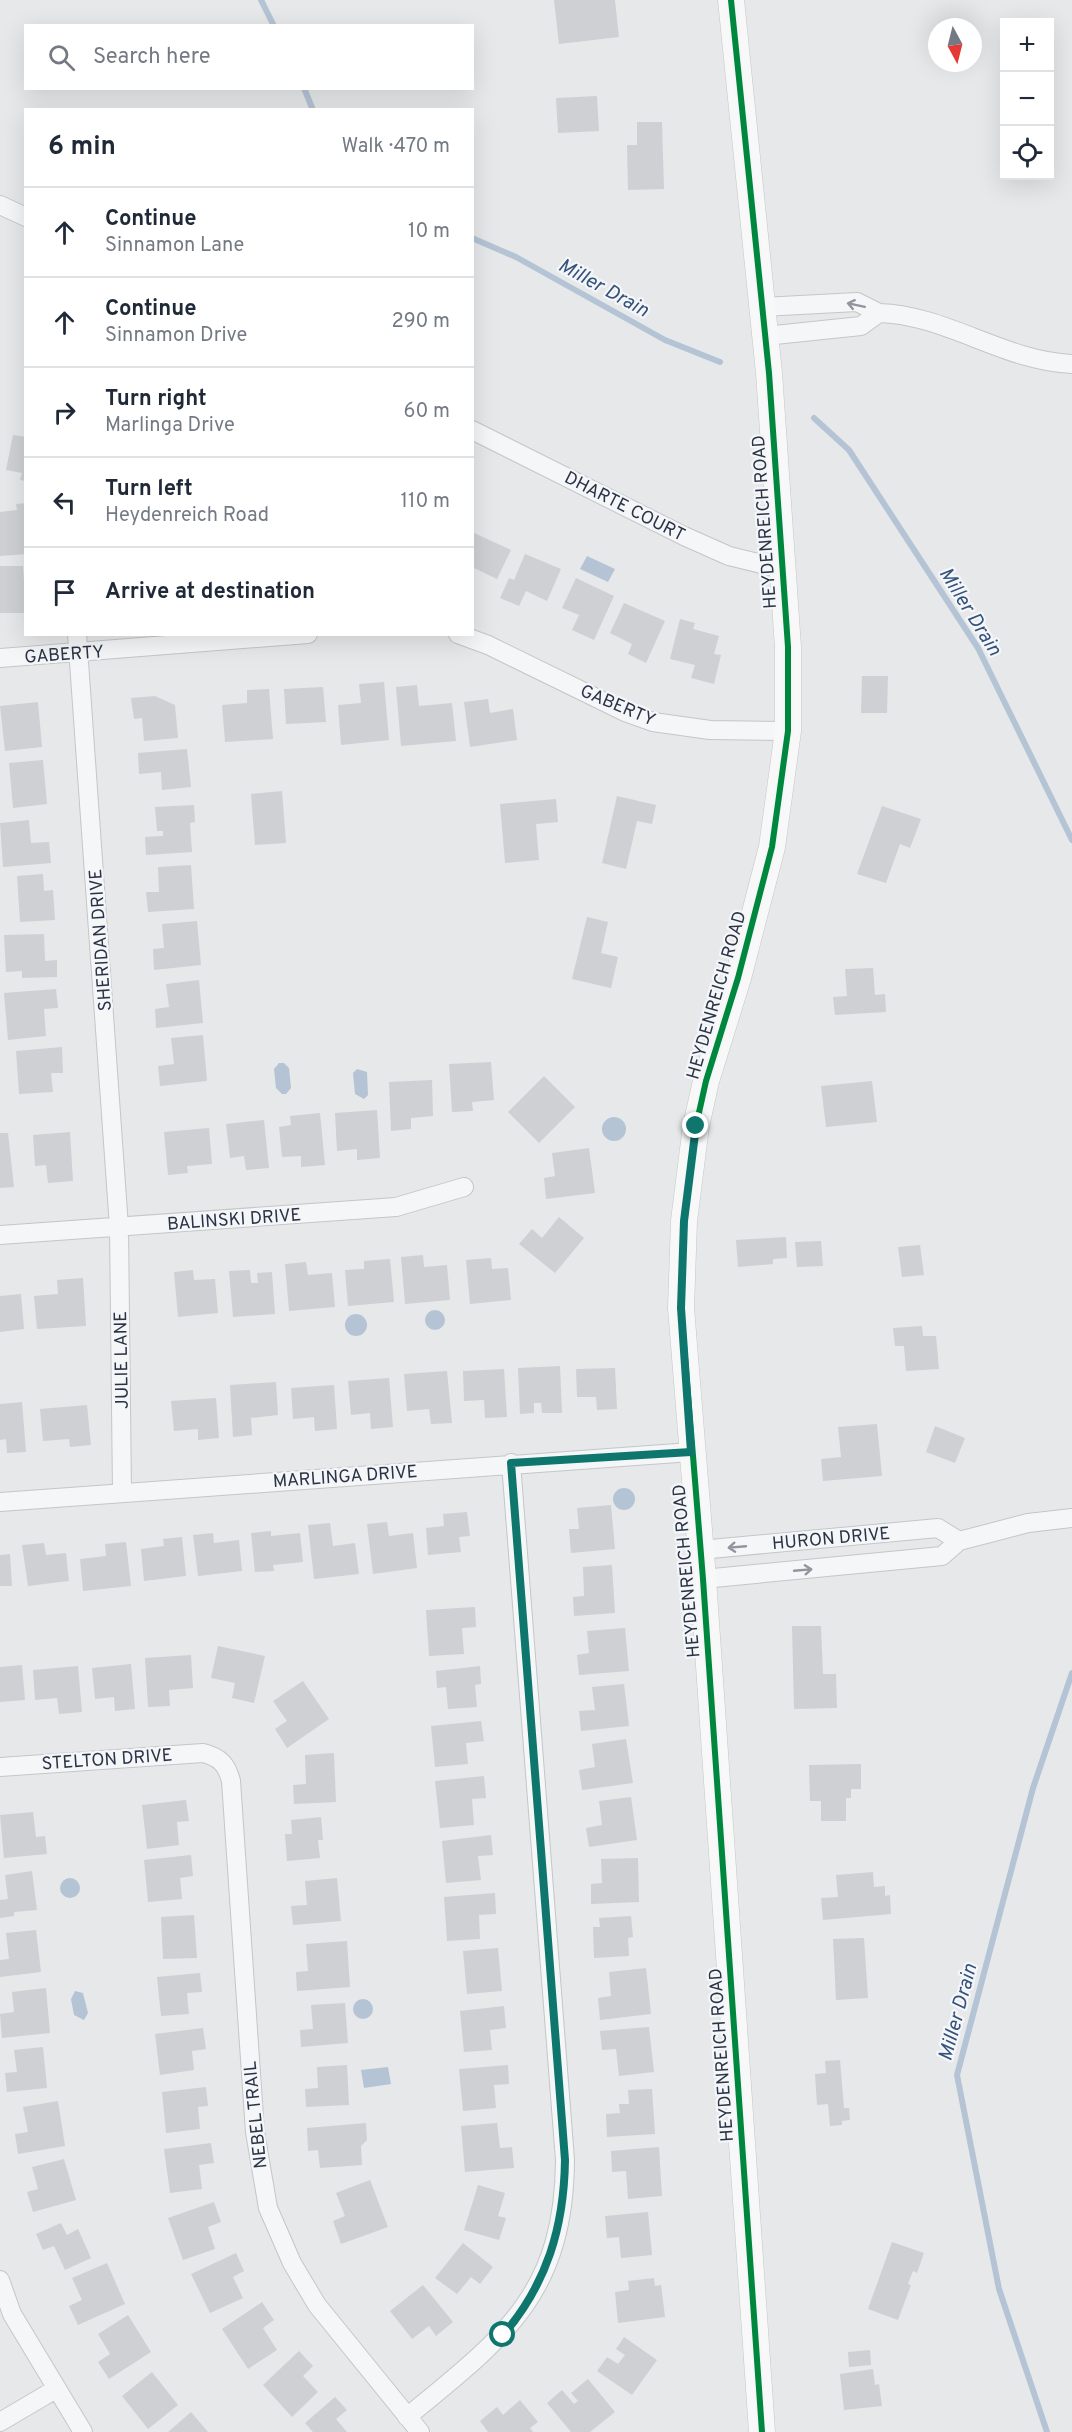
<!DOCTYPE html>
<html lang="en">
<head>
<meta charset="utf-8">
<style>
  body { margin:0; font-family:Overpass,sans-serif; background:#f2f2f3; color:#1f2937 }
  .controls { position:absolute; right:18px; top:18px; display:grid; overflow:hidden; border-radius:0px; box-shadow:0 6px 24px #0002 }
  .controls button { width:54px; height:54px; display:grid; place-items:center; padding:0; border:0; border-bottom:2px solid #e0e1e3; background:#fff; color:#1f2937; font:30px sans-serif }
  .compass { position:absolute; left:928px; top:18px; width:54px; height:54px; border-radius:50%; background:#fff; box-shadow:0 6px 24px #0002; rotate:173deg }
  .stop { position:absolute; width:18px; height:18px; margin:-14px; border:4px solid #0f766e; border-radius:50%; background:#fff }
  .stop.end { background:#0f766e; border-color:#fff; box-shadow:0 2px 6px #0008 }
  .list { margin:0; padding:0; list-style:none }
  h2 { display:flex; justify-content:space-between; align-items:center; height:78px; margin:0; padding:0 24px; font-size:26px }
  h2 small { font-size:20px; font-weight:400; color:#747a83 }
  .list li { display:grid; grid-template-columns:39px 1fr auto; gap:18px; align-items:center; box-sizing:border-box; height:90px; padding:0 24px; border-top:2px solid #e0e1e3 }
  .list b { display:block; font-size:22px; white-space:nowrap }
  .list p { margin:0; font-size:20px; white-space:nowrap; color:#747a83 }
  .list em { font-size:20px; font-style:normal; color:#747a83 }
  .icon { flex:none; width:33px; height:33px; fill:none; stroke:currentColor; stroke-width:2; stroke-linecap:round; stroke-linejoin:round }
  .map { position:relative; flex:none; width:1072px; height:2432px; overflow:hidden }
  .search { position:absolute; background:#fff; box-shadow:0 6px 24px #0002; left:24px; top:24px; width:450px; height:66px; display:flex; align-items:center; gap:15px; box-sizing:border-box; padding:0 21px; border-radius:0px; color:#747a83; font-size:22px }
  .panel { position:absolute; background:#fff; box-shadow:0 6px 24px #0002; left:24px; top:108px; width:450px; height:528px; border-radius:0px }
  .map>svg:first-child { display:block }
  .water { fill:#b4c4d5 }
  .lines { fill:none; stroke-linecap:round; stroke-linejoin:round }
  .stream { stroke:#b4c4d5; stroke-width:6 }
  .building { fill:#ced0d3 }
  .street-casing { stroke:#c4c6c8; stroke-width:20 }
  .secondary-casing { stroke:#c4c6c8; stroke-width:27 }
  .street { stroke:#f5f6f7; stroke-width:18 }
  .secondary { stroke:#f8f8f8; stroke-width:26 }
  .cycleway-casing { stroke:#f4f6f9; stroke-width:10 }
  .cycleway { stroke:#00873e; stroke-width:6 }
  .oneway { stroke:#90959e }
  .route { stroke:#0f766e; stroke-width:8 }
  .labels { text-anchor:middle; stroke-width:4.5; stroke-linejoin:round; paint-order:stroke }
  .street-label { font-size:18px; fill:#2b3445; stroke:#f4f6f9 }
  .water-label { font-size:20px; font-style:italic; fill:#34527a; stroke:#f4f6f9 }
</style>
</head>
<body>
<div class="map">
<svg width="1072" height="2432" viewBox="0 0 1072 2432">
  <rect width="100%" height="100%" fill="#e6e8ea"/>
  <path class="water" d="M587 556 615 569 608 582 580 569Z
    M279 1063H284L289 1068 291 1088 286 1094H282L276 1088 274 1069Z
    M357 1069 367 1072 368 1095 364 1099 355 1094 353 1073Z
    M602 1129a12 12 0 1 1 24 0a12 12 0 1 1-24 0Z
    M425 1320a10 10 0 1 1 20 0a10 10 0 1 1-20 0Z
    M345 1325a11 11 0 1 1 22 0a11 11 0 1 1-22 0Z
    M613 1499a11 11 0 1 1 22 0a11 11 0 1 1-22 0Z
    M60 1888a10 10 0 1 1 20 0a10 10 0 1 1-20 0Z
    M75 1991 83 1993 88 2013 84 2020 74 2015 71 1999Z
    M353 2009a10 10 0 1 1 20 0a10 10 0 1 1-20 0Z
    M388 2067 391 2084 364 2088 361 2070Z"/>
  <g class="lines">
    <path class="stream" d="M261 0 274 26
      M304 88 313 110
      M472 238 516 257 665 340 720 362
      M814 418 849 450 978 648 1072 840
      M1047 2432 999 2289 957 2075 1033 1788 1072 1673"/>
  </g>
  <path class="building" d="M554 0H615L619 37 559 44Z
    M597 96 599 131 558 133 556 98Z
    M637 122H662L664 189 628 190 627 145H637Z
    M13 435 26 437V481L20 480 22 473 6 470Z
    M26 503V554L0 556V512L17 510 16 504Z
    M472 532 511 550 497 579 474 568 472 572Z
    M525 554 561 569 547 601 526 591 519 606 500 598 509 578 514 580Z
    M0 566H23L26 613H0Z
    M576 578 614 596 594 640 572 630 579 615 562 608Z
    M624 603 665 621 646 663 628 654 632 644 610 633Z
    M680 619 695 623 693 629 719 636 714 654 721 655 714 684 691 678 695 665 670 659Z
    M862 676H888L887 713H861Z
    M384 682 389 740 341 745 338 705 361 703 359 684Z
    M417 685 419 706 452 703 456 741 401 746 396 687Z
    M323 687 326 722 286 724 284 689Z
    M269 689 273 739 225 742 222 705 247 703V690Z
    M155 696 175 705 178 738 144 741 142 718 134 719 131 698Z
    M488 699 490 713 513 709 517 740 470 747 464 702Z
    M38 702 42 747 5 751 0 706Z
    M187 749 191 787 162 790 161 772 139 774 138 753Z
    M43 760 47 804 13 808 9 763Z
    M282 791 286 843 255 845 251 794Z
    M617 796 656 805 652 824 637 821 626 869 602 863Z
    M556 799 558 822 536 824 539 860 505 863 500 804Z
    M194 805 195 822 190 823 192 852 146 855 145 837 163 836V831H157L155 807Z
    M882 806 921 819 910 848 900 844 886 883 857 874Z
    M29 820 31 843 49 842 51 863 3 867 0 823Z
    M191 865 194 909 148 912 146 892H159L158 867Z
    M43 874 44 891 53 890 55 920 20 922 17 876Z
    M587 917 608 922 601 953 618 957 611 988 572 979Z
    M197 921 201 965 154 970 153 949 164 948 162 924Z
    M44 934 45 961 57 960V977L22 978V971L6 972 4 935Z
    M873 968 875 995 885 994 886 1012 835 1015 833 997 847 996 845 969Z
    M199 980 203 1023 156 1028 155 1009 169 1007 166 984Z
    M56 989 58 1008 44 1009 46 1036 8 1040 4 993Z
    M203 1035 207 1081 160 1086 158 1066 174 1064 171 1038Z
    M62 1047 63 1073H51L53 1092 19 1094 16 1051Z
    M491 1062 494 1100 472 1102 473 1111 452 1112 449 1064Z
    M544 1076 575 1107 539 1143 508 1112Z
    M432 1080 433 1116 411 1118V1129L391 1131 389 1082Z
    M872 1081 877 1122 826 1127 821 1086Z
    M377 1110 380 1158 357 1160V1149L337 1151 335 1113Z
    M320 1113 325 1165 301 1167V1156L282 1157 279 1127 291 1125 290 1116Z
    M264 1120 269 1168 246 1170 244 1156 230 1158 226 1124Z
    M209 1128 212 1164 187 1166 188 1173 168 1175 164 1132Z
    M70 1132 73 1181 48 1183 46 1165 35 1166 33 1135Z
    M0 1133H8L14 1187 0 1188Z
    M589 1148 595 1193 546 1199 544 1178 555 1176 552 1153Z
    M559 1217 584 1238 555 1273 519 1244 532 1229 542 1238Z
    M786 1237 787 1258 773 1259V1264L738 1267 736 1240Z
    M821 1241 823 1266 797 1267 795 1242Z
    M920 1245 924 1275 902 1277 898 1247Z
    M423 1255 424 1267 447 1265 450 1300 405 1304 401 1257Z
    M491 1258 492 1269 508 1268 511 1300 470 1304 466 1260Z
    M390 1259 394 1302 348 1306 345 1270 364 1269V1261Z
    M306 1262 308 1275 332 1273 335 1307 289 1311 285 1264Z
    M193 1270 194 1280 215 1279 218 1313 178 1317 174 1272Z
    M250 1270 251 1283H258L257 1273 272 1272 275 1314 233 1317 229 1271Z
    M83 1278 86 1326 37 1329 34 1296 58 1294 57 1280Z
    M21 1294 24 1329 0 1332V1296Z
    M922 1326 923 1336H936L939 1369 906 1371 904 1346H895L893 1328Z
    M560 1366 562 1413H542L541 1403H534V1413L520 1414 518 1368Z
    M615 1368 617 1409 597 1410 596 1397H577L576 1369Z
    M504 1369 507 1417 485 1418 484 1400 464 1401 463 1371Z
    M447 1371 452 1423 431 1424 429 1409 407 1411 404 1374Z
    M389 1378 393 1427 371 1429 370 1413 351 1415 348 1381Z
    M276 1382 278 1415 251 1418 252 1435 233 1437 230 1385Z
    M334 1385 337 1429 315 1431 314 1417 293 1419 291 1388Z
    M216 1398 219 1438 198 1440V1429L174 1431 171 1401Z
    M22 1402 26 1452 7 1453 6 1439 0 1440V1404Z
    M87 1405 91 1445 70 1447 69 1439 43 1441 40 1409Z
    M877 1424 882 1476 823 1481 821 1459 841 1457 838 1427Z
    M935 1426 965 1438 955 1463 926 1452Z
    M611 1505 615 1549 571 1553 569 1529H579L577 1508Z
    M467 1512 470 1536 459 1537 461 1552 428 1555 426 1528 444 1526 443 1514Z
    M387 1522 389 1536 413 1533 417 1568 373 1574 367 1524Z
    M330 1523 333 1546 355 1543 359 1574 314 1579 308 1525Z
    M271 1531V1536L300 1533 303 1562 273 1565 274 1571 255 1572 251 1533Z
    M213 1533 214 1543 239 1540 242 1571 198 1576 193 1535Z
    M182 1537 186 1576 144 1581 141 1549 164 1546 163 1539Z
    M126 1542 131 1586 83 1591 80 1559 106 1556 105 1544Z
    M44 1543 46 1555 66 1553 69 1581 28 1586 22 1545Z
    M10 1554 12 1586H0V1555Z
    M612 1565 615 1613 574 1616 573 1597 584 1596 583 1567Z
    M475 1607 476 1627 462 1628 464 1654 429 1656 426 1610Z
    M792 1626H821L823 1674H836L837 1708 794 1709Z
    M625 1628 629 1671 579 1675 577 1655 589 1653 587 1631Z
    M218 1646 265 1656 254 1703 232 1698 235 1683 211 1678Z
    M191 1655 193 1688 169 1690 170 1706 148 1707 145 1658Z
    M131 1664 135 1709 115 1711 114 1697 95 1699 92 1668Z
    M22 1665 25 1700 0 1702V1667Z
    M78 1666 82 1712 59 1714 57 1698 35 1700 33 1670Z
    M480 1666 481 1684 475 1685 477 1707 448 1709 446 1687 437 1688 436 1671Z
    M303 1681 329 1719 287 1748 275 1729 287 1721 273 1701Z
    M624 1684 629 1726 581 1731 579 1711 595 1710 592 1687Z
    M481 1721 484 1741 466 1743 468 1764 435 1767 431 1726Z
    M626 1739 633 1783 582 1790 579 1770 595 1767 592 1744Z
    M334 1753 336 1802 294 1804 293 1785 306 1784 305 1755Z
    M861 1764V1789H851V1798H846V1821H821V1801H810L809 1765Z
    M484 1776 486 1798 472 1799 474 1825 440 1828 435 1781Z
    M631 1797 637 1840 589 1847 586 1828 602 1825 599 1801Z
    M186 1800 189 1821 177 1822 179 1845 147 1849 142 1805Z
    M33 1812 36 1837 45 1836 47 1854 4 1858 0 1815Z
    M321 1817 323 1840H318L320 1858 287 1861 285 1834H292L291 1820Z
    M491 1835 493 1855 478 1856 481 1880 446 1883 442 1841Z
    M191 1855 193 1876 180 1878 182 1899 148 1902 144 1860Z
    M638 1858 639 1902 591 1904V1884L602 1883 601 1859Z
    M32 1871 37 1910 14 1912V1916L0 1918V1900L8 1899 5 1875Z
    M873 1872 874 1887 885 1886V1896L890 1895 891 1914 823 1920 821 1898 838 1897 836 1875Z
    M337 1878 341 1921 293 1925 291 1906 307 1905 305 1881Z
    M495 1893 496 1914 479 1915 480 1939 447 1941 444 1897Z
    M194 1915 197 1958 163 1959 161 1917Z
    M631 1916 633 1937 628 1938 629 1956 594 1958 593 1927H600L599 1918Z
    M36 1930 41 1972 0 1977V1960L9 1959 6 1933Z
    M864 1938 868 1998 836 2000 833 1939Z
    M347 1941 350 1987 297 1991 296 1972 308 1971 306 1944Z
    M498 1948 502 1991 467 1994 463 1951Z
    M646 1968 651 2014 600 2020 598 1998 611 1996 609 1972Z
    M200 1973 202 1992 187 1993 189 2014 161 2016 157 1977Z
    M46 1988 50 2033 2 2038 0 2014 14 2012 12 1992Z
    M345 2003 348 2043 301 2047 300 2030 313 2029 311 2005Z
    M504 2006 506 2028 490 2030 492 2050 464 2052 460 2011Z
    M649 2027 654 2072 619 2076 616 2049 602 2050 600 2031Z
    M203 2028 206 2049 192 2051 194 2070 160 2075 155 2034Z
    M43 2047 47 2088 7 2092 5 2073 17 2072 14 2050Z
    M840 2060 844 2108H849L850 2120 842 2121V2125L830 2126 828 2104 817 2105 815 2074 826 2073 825 2061Z
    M347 2065 349 2105 306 2107 305 2089 318 2088 317 2067Z
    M508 2065 509 2084 494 2085 496 2108 463 2111 459 2069Z
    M206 2087 208 2106 198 2107 200 2129 166 2133 162 2092Z
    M652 2089 655 2134 607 2137 606 2114 620 2113 619 2104H629L628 2090Z
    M58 2101 65 2146 18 2154 15 2134 28 2132 23 2107Z
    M366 2123 367 2140 361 2146 362 2165 320 2168 318 2150 308 2151 307 2128Z
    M497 2123 500 2148 512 2147 514 2168 465 2172 461 2126Z
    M211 2143 214 2163 199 2165 202 2189 170 2193 164 2149Z
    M659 2147 662 2196 628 2199 626 2171 612 2172 611 2151Z
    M64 2159 76 2200 33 2212 27 2192 38 2189 32 2167Z
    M370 2180 388 2227 341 2244 333 2221 345 2216 336 2193Z
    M478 2185 505 2193 498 2216 506 2218 499 2240 464 2230Z
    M214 2202 221 2222 208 2227 215 2249 183 2260 168 2218Z
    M648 2212 652 2255 621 2258 619 2237 607 2238 605 2216Z
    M61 2223 67 2235 78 2229 91 2258 65 2270 54 2246 43 2250 36 2234Z
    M892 2242 924 2253 917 2273 913 2271 908 2284 911 2285 898 2320 868 2309Z
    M463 2243 493 2267 480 2284 471 2277 457 2294 435 2278Z
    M236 2253 244 2271 233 2277 243 2298 210 2313 191 2274Z
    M107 2263 125 2304 78 2325 69 2306 82 2300 72 2278Z
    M654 2278 655 2286 661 2285 665 2317 618 2323 615 2292 629 2290 628 2281Z
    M423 2285 453 2322 436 2336 429 2326 412 2339 390 2311Z
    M262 2302 274 2320 263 2328 277 2350 248 2369 222 2329Z
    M128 2315 151 2352 109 2379 98 2362 110 2354 98 2334Z
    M624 2337 657 2360 632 2395 597 2371 607 2357 618 2364 625 2355 616 2349Z
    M870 2350 871 2365 849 2367 848 2352Z
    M299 2351 313 2366 303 2376 318 2392 292 2417 263 2385Z
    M873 2369 875 2385 879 2384 882 2406 844 2410 840 2374Z
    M152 2372 178 2405 148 2429 122 2396Z
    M588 2379 615 2412 590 2432H571L547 2403 562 2390 574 2404 578 2401 571 2393Z
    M335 2397 347 2410 336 2419 347 2432H313L305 2423Z
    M520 2400 538 2422 530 2428 533 2432H488L480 2421 497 2407 503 2415Z
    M191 2412 208 2432H168Z"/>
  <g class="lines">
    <g class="street-casing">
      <path id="street" d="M0 205 26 217
        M762 307 857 302 879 313 861 326 765 336
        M879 313C947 315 1003 361 1072 364
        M472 430 684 536 729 556 782 569
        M77 634 119 1227 122 1493
        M458 634 488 645 625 712 653 722 710 730 788 731
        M0 658 308 634
        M0 1235 396 1207 464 1187
        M0 1502 691 1452
        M700 1550 938 1528 959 1541
        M703 1579 942 1556 959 1541 1028 1523 1072 1518
        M0 1767 203 1753C220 1757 227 1765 231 1781L255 2132 268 2208 292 2263 317 2305 420 2432
        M0 2280 12 2314 83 2432
        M407 2417C503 2338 564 2295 565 2160L511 1463
        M0 2422 56 2389"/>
    </g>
    <g class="secondary-casing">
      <path id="secondary" d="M731 0 769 373 788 647V731L772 847 738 978 706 1081 696 1126 684 1221 681 1308 703 1579 762 2432"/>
    </g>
    <use href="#street" class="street"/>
    <use href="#secondary" class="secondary"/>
    <g class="cycleway-casing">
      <path id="cycleway" d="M731 0 769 373 788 647V731L772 847 738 978 706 1081 696 1126 684 1221 681 1308 703 1579 762 2432"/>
    </g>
    <use href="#cycleway" class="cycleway"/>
  </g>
  <defs><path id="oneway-shaft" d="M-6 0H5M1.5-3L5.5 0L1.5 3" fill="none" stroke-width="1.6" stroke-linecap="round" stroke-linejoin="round" transform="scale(1.5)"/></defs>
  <g class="oneway">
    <use href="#oneway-shaft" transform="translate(856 305) rotate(-168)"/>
    <use href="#oneway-shaft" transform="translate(737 1547) rotate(175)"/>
    <use href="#oneway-shaft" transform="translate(803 1570) rotate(-5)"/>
  </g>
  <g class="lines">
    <path class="route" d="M503 2335C547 2284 564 2227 565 2160L511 1463 691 1452 681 1308 684 1221 696 1126"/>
  </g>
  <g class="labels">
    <g class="street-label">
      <text transform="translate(625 506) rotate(27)" y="6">DHARTE COURT</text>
      <text transform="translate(764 522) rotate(-94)" y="6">HEYDENREICH ROAD</text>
      <text transform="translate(64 654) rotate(-4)" y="6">GABERTY</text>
      <text transform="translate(618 705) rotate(23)" y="6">GABERTY</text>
      <text transform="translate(100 940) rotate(-94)" y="6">SHERIDAN DRIVE</text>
      <text transform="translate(716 995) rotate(-74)" y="6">HEYDENREICH ROAD</text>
      <text transform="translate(234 1219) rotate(-4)" y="6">BALINSKI DRIVE</text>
      <text transform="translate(121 1360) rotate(-91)" y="6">JULIE LANE</text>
      <text transform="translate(345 1476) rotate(-4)" y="6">MARLINGA DRIVE</text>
      <text transform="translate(831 1538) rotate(-5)" y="6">HURON DRIVE</text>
      <text transform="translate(686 1571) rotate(-95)" y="6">HEYDENREICH ROAD</text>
      <text transform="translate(107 1759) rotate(-4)" y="6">STELTON DRIVE</text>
      <text transform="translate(721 2055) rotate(-94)" y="6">HEYDENREICH ROAD</text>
      <text transform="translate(255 2115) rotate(-96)" y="6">NEBEL TRAIL</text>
    </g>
    <g class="water-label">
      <text transform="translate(604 287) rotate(29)" y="7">Miller Drain</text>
      <text transform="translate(971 611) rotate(58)" y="7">Miller Drain</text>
      <text transform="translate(957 2012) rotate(-75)" y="7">Miller Drain</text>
    </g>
  </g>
</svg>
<div class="controls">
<button>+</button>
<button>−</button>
<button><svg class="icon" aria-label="locate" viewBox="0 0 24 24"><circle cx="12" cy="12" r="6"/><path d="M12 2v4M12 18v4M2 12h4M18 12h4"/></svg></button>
</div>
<svg class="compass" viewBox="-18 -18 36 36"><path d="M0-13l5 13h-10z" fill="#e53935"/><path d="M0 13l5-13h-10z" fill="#747a83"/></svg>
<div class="stop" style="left:503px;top:2335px"></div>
<div class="stop end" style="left:696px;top:1126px"></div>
<div class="search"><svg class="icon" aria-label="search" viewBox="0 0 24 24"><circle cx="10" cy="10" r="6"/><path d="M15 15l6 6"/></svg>Search here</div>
<section class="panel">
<h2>6 min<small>Walk · 470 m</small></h2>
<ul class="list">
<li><svg class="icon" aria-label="ahead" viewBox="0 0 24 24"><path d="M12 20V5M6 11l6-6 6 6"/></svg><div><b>Continue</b><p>Sinnamon Lane</p></div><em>10 m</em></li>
<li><svg class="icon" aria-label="ahead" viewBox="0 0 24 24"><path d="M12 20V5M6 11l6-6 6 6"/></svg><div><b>Continue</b><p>Sinnamon Drive</p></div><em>290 m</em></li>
<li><svg class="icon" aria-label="right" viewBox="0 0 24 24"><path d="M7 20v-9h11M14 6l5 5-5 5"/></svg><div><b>Turn right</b><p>Marlinga Drive</p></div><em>60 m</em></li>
<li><svg class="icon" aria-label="left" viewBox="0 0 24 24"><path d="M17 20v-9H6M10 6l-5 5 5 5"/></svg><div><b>Turn left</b><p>Heydenreich Road</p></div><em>110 m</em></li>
<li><svg class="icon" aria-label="arrive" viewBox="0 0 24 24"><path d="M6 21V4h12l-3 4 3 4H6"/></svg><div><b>Arrive at destination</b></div></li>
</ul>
</section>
</div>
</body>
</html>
